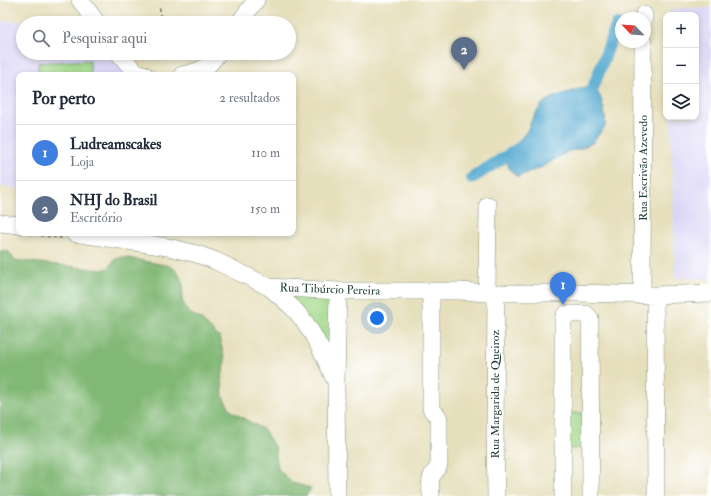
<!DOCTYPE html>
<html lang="pt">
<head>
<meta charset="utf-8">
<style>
  body { margin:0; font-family:"IM FELL Double Pica",serif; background:#f6f6f7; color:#1f2937 }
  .controls { position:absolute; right:12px; top:12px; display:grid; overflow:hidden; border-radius:8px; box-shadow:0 2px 6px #0003 }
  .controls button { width:36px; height:36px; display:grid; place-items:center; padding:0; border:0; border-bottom:1px solid #e0e1e3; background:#fff; color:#1f2937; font:20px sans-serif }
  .compass { position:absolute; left:615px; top:12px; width:36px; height:36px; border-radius:50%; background:#fff; box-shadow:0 2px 6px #0003; rotate:295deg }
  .you { position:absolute; left:377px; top:318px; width:14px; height:14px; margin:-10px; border:3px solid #fff; border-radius:50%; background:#1a73e8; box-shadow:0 0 0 6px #1a73e833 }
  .badge { display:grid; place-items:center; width:26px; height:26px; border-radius:50%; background:#1f6fb2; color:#fff; font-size:13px; font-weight:700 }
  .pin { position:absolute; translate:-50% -33px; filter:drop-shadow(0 1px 2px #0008) }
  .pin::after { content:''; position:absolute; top:21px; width:14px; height:12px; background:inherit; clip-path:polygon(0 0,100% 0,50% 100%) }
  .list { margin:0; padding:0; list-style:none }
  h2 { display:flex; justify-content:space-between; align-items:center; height:52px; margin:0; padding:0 16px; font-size:17px }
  h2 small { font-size:13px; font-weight:400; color:#747a83 }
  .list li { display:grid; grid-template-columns:26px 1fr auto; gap:12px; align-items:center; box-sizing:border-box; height:56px; padding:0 16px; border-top:1px solid #e0e1e3 }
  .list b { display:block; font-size:15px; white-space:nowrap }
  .list p { margin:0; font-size:13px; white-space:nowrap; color:#747a83 }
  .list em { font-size:13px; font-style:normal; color:#747a83 }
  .icon { flex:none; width:22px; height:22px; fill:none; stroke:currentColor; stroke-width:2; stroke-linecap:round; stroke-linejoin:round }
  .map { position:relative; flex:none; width:711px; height:496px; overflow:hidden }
  .search { position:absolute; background:#fff; box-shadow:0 2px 6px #0003; left:16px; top:16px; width:280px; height:44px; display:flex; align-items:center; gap:10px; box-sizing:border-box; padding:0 14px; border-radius:22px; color:#747a83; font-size:15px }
  .panel { position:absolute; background:#fff; box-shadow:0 2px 6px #0003; left:16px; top:72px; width:280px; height:164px; border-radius:8px }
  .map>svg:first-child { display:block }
  .built { fill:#dcd6f6 }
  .green { fill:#a2d889; stroke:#608a5e }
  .forest { fill:#81b875; stroke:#507a54 }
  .water { fill:#53a9cf; stroke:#397382 }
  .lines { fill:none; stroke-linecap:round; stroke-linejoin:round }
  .canal { stroke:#53a9cf; stroke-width:12 }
  .minor-casing { stroke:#828e78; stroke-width:18 }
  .path { stroke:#828e78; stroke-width:2; stroke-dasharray:3 3; stroke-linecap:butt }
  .minor { stroke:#fff; stroke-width:17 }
  .labels { text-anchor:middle; stroke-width:3.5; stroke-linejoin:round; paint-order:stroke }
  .street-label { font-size:12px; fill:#1f3d34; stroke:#fff }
</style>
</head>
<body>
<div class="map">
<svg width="711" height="496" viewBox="0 0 711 496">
  <rect width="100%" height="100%" fill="#fff"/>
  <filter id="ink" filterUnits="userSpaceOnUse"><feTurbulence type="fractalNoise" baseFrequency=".025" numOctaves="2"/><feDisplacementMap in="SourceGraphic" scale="8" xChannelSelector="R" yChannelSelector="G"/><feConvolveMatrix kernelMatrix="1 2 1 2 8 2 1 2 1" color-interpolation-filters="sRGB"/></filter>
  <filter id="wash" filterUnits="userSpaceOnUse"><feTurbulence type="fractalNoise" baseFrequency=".012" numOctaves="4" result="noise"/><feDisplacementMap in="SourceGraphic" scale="16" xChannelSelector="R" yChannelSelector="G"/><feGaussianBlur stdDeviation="0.9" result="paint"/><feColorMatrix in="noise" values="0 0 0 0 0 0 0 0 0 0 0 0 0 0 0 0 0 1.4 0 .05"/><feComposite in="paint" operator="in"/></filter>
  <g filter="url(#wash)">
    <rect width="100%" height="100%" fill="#e6dfbb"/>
    <path class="built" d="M679 8H711V279L675 278 671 117H696V15H668V13Z
      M0 21H87L88 23H23V53H113L131 75H19V189L0 186Z"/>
    <path class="green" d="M90 60V75H38V63Z
      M286 294 332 300 333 361Z
      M565 413H589V448L566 449Z"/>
    <path class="forest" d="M0 251 9 252 14 260 102 270 109 268 114 260 122 257 170 266 178 272 183 285 182 301 189 313 202 320 219 337 225 360 222 378 223 397 231 411 264 430 275 448 278 469 292 483 311 488 306 496H0Z"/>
    <path class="water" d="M585 87C588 87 592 88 595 90 603 95 605 116 606 125L592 143 582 148 567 152 542 167 517 177 509 168 505 157 527 131 533 117 543 103 556 96Z"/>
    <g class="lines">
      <path class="canal" d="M582 100 593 88 617 24
        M472 178 519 148"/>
    </g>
  </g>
  <g filter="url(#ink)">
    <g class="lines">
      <g class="minor-casing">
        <path id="minor" d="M80 0 97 23
          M644 18V15
          M239 23 256 0
          M119 53 134 71 145 75
          M182 75C200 71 207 70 218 53
          M0 223 19 225
          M74 233 168 247 197 254 216 261 269 287 338 291H460L487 293H577L655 295 711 293
          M269 287C280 296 292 306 301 317 315 335 325 358 334 378
          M431 291V408C432 413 437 412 439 419V464C438 470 434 471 432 476 429 481 431 490 431 496
          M487 293 488 205
          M496 293 495 432 496 496
          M642 294 643 42
          M655 295 656 496
          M337 496 336 382 338 291
          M563 496V320L564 316 566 314H586L590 318 591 496"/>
      </g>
      <path class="path" d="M160 23V8
        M29 234 62 238"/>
      <use href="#minor" class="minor"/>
    </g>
  </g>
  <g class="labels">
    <g class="street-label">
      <text transform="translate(643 168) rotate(-90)" y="4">Rua Escrivão Azevedo</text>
      <text transform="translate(330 289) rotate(2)" y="4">Rua Tibúrcio Pereira</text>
      <text transform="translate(495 394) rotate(-90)" y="4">Rua Margarida de Queiroz</text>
    </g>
  </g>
</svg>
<div class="controls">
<button>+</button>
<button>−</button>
<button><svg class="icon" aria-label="layers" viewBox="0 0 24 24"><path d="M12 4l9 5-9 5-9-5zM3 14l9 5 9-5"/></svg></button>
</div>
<svg class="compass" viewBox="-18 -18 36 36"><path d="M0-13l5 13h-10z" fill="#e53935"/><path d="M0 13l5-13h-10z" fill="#747a83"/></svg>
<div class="you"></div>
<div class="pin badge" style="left:563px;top:305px;background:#3f7fe0">1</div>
<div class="pin badge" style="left:464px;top:70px;background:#5c6f8a">2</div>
<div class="search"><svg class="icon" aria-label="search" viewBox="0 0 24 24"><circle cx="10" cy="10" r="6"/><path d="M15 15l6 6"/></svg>Pesquisar aqui</div>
<section class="panel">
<h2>Por perto<small>2 resultados</small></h2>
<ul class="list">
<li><span class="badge" style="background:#3f7fe0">1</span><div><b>Ludreamscakes</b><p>Loja</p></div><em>110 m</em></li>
<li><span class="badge" style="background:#5c6f8a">2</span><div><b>NHJ do Brasil</b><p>Escritório</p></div><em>150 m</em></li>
</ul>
</section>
</div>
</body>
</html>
